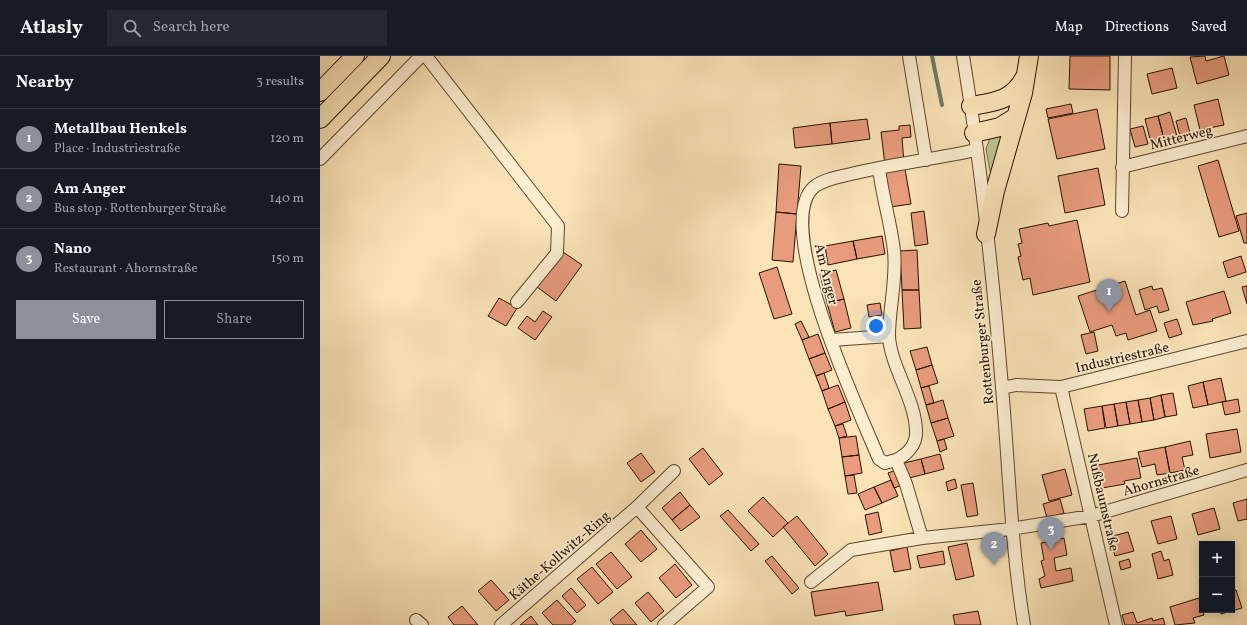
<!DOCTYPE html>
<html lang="en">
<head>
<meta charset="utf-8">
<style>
  body { margin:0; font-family:Vollkorn,serif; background:#242831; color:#f1f3f6 }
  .controls { position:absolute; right:12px; bottom:12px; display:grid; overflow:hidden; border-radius:0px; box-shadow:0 2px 10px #0003 }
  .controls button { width:36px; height:36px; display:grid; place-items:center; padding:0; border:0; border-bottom:1px solid #363941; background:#171b24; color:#f1f3f6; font:20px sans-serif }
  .you { position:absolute; left:556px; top:270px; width:14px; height:14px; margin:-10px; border:3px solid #fff; border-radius:50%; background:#1a73e8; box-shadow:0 0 0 6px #1a73e833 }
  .badge { display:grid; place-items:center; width:26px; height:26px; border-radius:50%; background:#8c9099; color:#fff; font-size:13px; font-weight:700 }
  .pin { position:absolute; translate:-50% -33px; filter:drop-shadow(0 1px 2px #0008) }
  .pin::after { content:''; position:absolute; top:21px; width:14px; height:12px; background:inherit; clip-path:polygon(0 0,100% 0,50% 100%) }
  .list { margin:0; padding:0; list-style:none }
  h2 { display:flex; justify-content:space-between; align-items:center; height:52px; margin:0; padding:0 16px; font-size:17px }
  h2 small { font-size:13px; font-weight:400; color:#9ea1a6 }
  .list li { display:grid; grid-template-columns:26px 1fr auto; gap:12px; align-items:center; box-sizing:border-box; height:60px; padding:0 16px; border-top:1px solid #363941 }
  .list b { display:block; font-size:15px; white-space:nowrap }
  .list p { margin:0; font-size:13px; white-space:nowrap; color:#9ea1a6 }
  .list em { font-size:13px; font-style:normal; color:#9ea1a6 }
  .actions { display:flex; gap:8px; padding:12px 16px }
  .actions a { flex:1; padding:9px 0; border:1px solid #8c9099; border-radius:0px; text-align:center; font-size:14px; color:#8c9099 }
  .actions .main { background:#8c9099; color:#fff }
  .icon { flex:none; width:22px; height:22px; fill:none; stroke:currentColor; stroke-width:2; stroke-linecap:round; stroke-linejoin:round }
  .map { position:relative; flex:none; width:927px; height:569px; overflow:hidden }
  header { display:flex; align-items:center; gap:24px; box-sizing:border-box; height:56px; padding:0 20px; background:#171b24; border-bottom:1px solid #363941 }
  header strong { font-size:19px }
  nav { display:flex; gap:22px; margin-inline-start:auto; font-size:14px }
  .search { width:280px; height:36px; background:#242831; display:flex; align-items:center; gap:10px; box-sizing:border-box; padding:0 14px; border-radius:0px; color:#9ea1a6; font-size:15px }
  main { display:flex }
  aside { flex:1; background:#171b24 }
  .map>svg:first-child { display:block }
  .green { fill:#bcc48f; stroke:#726b48 }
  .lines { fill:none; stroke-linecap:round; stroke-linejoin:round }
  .stream { stroke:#6f7a66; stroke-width:4 }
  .building { fill:#e89b7d; stroke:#281200 }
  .minor-casing { stroke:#5c462e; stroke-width:14 }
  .highway-casing { stroke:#281200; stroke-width:20 }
  .minor { stroke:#fbedd0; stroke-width:12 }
  .highway { stroke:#f9e3b7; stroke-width:18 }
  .labels { text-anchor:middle; stroke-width:3.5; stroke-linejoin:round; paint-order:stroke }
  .street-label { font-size:14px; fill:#281200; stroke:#fbedd0 }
</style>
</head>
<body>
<header>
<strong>Atlasly</strong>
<div class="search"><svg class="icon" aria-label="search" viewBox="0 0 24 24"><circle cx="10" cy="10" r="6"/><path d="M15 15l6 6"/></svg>Search here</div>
<nav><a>Map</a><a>Directions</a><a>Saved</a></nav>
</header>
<main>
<aside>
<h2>Nearby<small>3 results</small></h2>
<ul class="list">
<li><span class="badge">1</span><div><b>Metallbau Henkels</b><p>Place · Industriestraße</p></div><em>120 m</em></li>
<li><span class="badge">2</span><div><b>Am Anger</b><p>Bus stop · Rottenburger Straße</p></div><em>140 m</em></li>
<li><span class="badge">3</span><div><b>Nano</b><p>Restaurant · Ahornstraße</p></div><em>150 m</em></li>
</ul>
<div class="actions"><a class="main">Save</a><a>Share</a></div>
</aside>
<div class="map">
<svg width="927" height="569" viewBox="0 0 927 569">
  <rect width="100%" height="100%" fill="#f9e3b7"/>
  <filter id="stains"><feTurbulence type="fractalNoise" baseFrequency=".005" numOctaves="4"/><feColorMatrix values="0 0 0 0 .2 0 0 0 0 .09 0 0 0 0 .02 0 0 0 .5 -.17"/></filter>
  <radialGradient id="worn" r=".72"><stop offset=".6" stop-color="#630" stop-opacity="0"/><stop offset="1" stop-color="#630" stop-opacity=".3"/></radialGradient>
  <path class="green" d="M675 80H682L671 120 666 93 670 82Z"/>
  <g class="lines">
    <path class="stream" d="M612 0 622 49"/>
  </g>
  <path class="building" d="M750 0H790V34L749 33Z
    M885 0 886 5 904 0 909 19 877 28 870 1Z
    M852 12 857 32 832 38 827 18Z
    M898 43 904 69 880 74 874 49Z
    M751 48 753 57 728 62 726 53Z
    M777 53 785 93 737 103 728 63Z
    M850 56 857 80 844 83 838 60Z
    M838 60 844 83 831 87 825 63Z
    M866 62 870 77 860 80 856 65Z
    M547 63 550 83 512 88 510 67Z
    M510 67 512 88 475 92 473 72Z
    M590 69 591 81 582 82 584 107 565 109 561 76 579 74V70Z
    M823 70 828 88 815 91 810 73Z
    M898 104 919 175 899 181 878 110Z
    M584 107 591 148 570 151 565 109Z
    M459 108 481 110 477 158 456 156Z
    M778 112 785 149 745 157 738 120Z
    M604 155 608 188 595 190 591 157Z
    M456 156 477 158 473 206 452 204Z
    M927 157V187H924L916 160Z
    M757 164 770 226 713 239 710 222 703 224 698 201 701 200 698 188 702 187 699 173 728 167 729 170Z
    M562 180 565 198 537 203 533 185Z
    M533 185 537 203 508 209 505 190Z
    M597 194 599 234H582L580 195Z
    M243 196 262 209 236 245 217 231Z
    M921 200 926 216 908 222 903 206Z
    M457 211 472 258 454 263 439 217Z
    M516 214 524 243 507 247 500 218Z
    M805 225 816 259 830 254 837 275 808 284 806 277 796 280 792 269 770 276 758 240Z
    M832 230 833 234 842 232 849 254 839 257 837 250 825 254 819 234Z
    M927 230V248L922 231Z
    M582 234H599L601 272 584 273Z
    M904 235 911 257 892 263 893 265 873 269 866 246Z
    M179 242 197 252 186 270 168 260Z
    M524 243 531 272 515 276 507 247Z
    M560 247 562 259 549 261 547 249Z
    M223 255 232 261 215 284 198 272 207 260 215 266Z
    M857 263 862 278 849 282 844 267Z
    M481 265 489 281 482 284 475 268Z
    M774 276 778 295 766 298 761 279Z
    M498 278 505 297 489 303 482 284Z
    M607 291 612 309 596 314 590 295Z
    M505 297 512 314 496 320 489 303Z
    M612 309 618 327 601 332 596 314Z
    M504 317 509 332 502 335 496 320Z
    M901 322 906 345 888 349 883 326Z
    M883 326 888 349 873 352 868 330Z
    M518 329 525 346 508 353 502 335Z
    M609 330 614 347 606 349 601 332Z
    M853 337 857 359 845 361 841 339Z
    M841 339 845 361 834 364 830 342Z
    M830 342 834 364 822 366 818 344Z
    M918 343 920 356 905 359 902 346Z
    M623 344 628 362 611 367 606 349Z
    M818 344 822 366 810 368 806 346Z
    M525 346 531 364 515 370 508 353Z
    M806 346 810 368 798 370 794 348Z
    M794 348 798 370 786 372 782 350Z
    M782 350 785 372 768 375 764 353Z
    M628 362 634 380 617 385 611 367Z
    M523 368 527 380 519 382 515 370Z
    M917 373 921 396 890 402 886 378Z
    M536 380 539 399 522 401 519 382Z
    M624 383 627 393 620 396 617 385Z
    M870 385 873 399 862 401 865 414 850 417 845 391Z
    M845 391 850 417 837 419 835 408 822 411 818 396Z
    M383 392 403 418 389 429 369 403Z
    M321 397 335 416 321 426 307 407Z
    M620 398 624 413 605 418 601 403Z
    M539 399 542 417 525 420 522 401Z
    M817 402 821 422 804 425 805 428 782 432 778 409Z
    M601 403 605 418 589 422 584 407Z
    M584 411 590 426 574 432 568 417Z
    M745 413 752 439 729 445 722 419Z
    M534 419 537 437 528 438 525 420Z
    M635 423 637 432 628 435 626 426Z
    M571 424 578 440 562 447 554 431Z
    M653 427 658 459 647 461 641 429Z
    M554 431 562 447 545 454 538 438Z
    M360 436 370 449 352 464 342 452Z
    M443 441 468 467 453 481 428 455Z
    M740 443 744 457 727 462 723 448Z
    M927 443V463L918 465 913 447Z
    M370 449 380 461 361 475 352 464Z
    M894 452 900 473 878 479 872 458Z
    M408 454 439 488 431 495 400 460Z
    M558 456 562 476 549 479 545 459Z
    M477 460 508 498 495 510 463 471Z
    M851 460 857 483 838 488 831 465Z
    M321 474 337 493 321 506 305 488Z
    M808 476 814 495 795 500 789 481Z
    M744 482 747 499 734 502 736 515 751 512 753 525 721 532 719 523 725 520 721 505 724 504 721 487Z
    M647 487 654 520 636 524 628 491Z
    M587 491 591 513 574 516 570 495Z
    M623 495 625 508 600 512 597 500Z
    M841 495 844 505 849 503 853 519 838 523 832 498Z
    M291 496 312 521 297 533 276 508Z
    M452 500 479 532 472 538 445 505Z
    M809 503 811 511 801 514 799 506Z
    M355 508 372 529 356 542 339 522Z
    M272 511 293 536 278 548 257 523Z
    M171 524 189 544 176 555 158 535Z
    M558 526 563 554 526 560 525 555 495 560 491 536Z
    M251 532 266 549 257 557 242 540Z
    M916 534 922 552 901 558 900 554H912V535Z
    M328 536 344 555 331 566 315 547Z
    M879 542 884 559 873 562 875 567 855 569 850 551Z
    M237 544 256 565 251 569H233L222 557Z
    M142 550 158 569H134L128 561Z
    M303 553 317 569H294L290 564Z
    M658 555 661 569H635L633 559Z
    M813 556 817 567 832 562 833 565 843 562 845 569H805L802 559Z
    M211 560 218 569H200Z"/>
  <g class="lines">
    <g class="minor-casing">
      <path id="minor" d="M106 0 238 170 237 197 197 246
        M589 0 606 104
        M643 0C661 109 673 220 682 331 689 411 691 490 704 569
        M656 94C615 103 573 108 531 118 519 121 504 123 494 131 451 168 540 357 559 403L565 407 576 404 586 428 602 482 691 473 771 460 927 414
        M0 103 101 0
        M802 111 927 80
        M559 112C562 140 571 167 574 195 577 223 569 252 569 280 570 309 595 343 596 374 597 388 588 398 576 404
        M802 155 805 0
        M511 284 569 280
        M741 331 796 569
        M682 332 696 329 741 331 927 285
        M317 451 354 415
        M491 526 531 494 602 482
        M96 564 102 569
        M181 569 317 451 388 531 344 569"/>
    </g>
    <g class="highway-casing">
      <path id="highway" d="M0 36 35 0
        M651 50C675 46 692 45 705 21
        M0 63 61 0
        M654 77 680 71 696 61
        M666 178 675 135 703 37 709 0"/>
    </g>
    <use href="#minor" class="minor"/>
    <use href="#highway" class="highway"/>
  </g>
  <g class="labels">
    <g class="street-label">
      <text transform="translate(861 81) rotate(-14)" y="5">Mitterweg</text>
      <text transform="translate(507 218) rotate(76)" y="5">Am Anger</text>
      <text transform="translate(662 286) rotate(-96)" y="5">Rottenburger Straße</text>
      <text transform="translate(802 301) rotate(-13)" y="5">Industriestraße</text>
      <text transform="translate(841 424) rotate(-16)" y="5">Ahornstraße</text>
      <text transform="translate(784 446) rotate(77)" y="5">Nußbaumstraße</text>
      <text transform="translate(239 499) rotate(-41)" y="5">Käthe-Kollwitz-Ring</text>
    </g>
  </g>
  <rect width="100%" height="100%" filter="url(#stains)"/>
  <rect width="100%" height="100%" fill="url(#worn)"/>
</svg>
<div class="controls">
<button>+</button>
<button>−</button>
</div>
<div class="you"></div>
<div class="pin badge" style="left:789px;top:256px">1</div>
<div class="pin badge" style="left:674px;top:509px">2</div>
<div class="pin badge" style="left:731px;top:494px">3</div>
</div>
</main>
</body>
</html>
